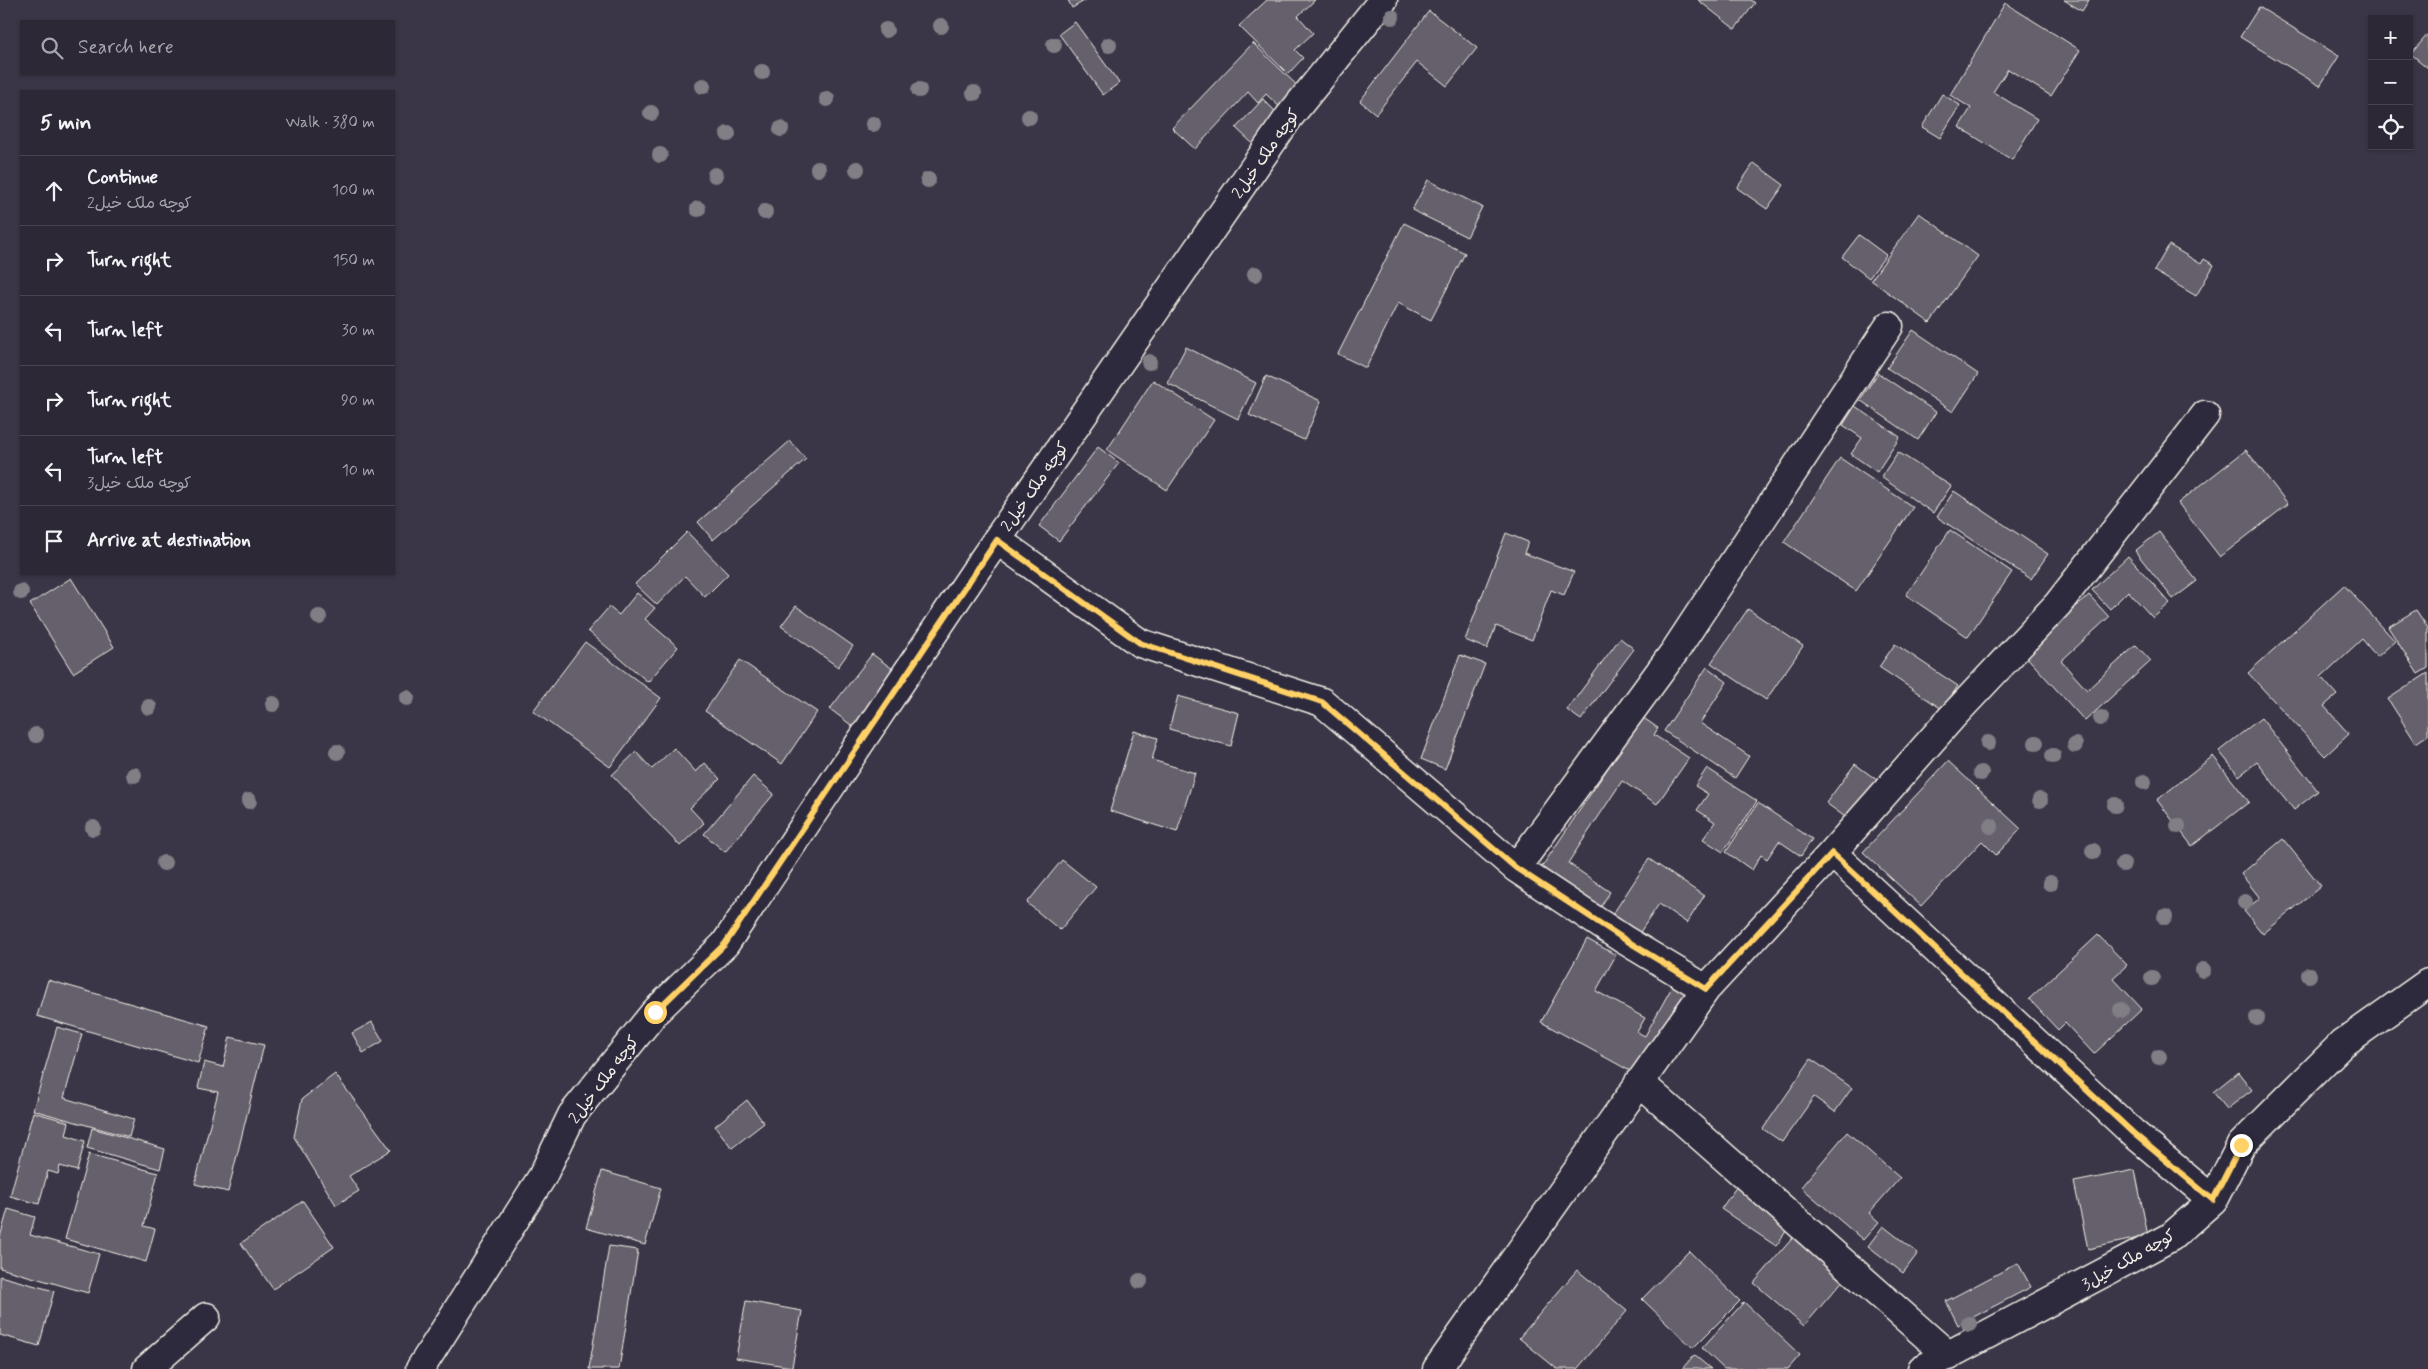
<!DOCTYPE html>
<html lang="en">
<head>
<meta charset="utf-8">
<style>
  body { margin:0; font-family:Mynerve,"Playpen Sans Arabic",sans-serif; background:#34303d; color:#f1f3f6 }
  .controls { position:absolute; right:15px; top:15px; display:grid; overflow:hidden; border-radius:0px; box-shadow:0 1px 4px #0004 }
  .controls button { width:45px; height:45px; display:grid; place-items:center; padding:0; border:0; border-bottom:1px solid #484450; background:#2c2835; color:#f1f3f6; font:25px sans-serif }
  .stop { position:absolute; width:15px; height:15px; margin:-11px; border:4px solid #ffd166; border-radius:50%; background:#fff }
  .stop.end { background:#ffd166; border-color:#fff; box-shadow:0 1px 5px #0008 }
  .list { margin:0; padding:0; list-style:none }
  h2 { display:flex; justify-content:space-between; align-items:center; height:65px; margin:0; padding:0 20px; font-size:21px }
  h2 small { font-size:16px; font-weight:400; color:#a6a6ad }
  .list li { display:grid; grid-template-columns:32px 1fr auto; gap:15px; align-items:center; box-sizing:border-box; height:70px; padding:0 20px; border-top:1px solid #484450 }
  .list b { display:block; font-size:19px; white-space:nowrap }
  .list p { margin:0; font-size:16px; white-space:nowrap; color:#a6a6ad }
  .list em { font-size:16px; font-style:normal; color:#a6a6ad }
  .icon { flex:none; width:28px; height:28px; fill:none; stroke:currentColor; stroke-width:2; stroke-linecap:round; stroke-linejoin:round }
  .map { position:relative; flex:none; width:2428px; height:1369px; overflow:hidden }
  .search { position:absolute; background:#2c2835; box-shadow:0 1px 4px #0004; left:20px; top:20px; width:375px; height:55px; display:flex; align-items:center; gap:12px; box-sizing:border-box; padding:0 18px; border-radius:0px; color:#a6a6ad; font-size:19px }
  .panel { position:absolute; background:#2c2835; box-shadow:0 1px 4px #0004; left:20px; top:90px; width:375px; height:485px; border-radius:0px }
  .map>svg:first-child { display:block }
  .building { fill:#65616c; stroke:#f4f1e8 }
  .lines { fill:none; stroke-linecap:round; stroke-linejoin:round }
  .street-casing { stroke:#f4f1e8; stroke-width:31 }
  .street { stroke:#2f2a3d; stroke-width:28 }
  .tree { fill:#827e85 }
  .route { stroke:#ffd166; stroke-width:6 }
  .labels { text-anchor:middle; stroke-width:4.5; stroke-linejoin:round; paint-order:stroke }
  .street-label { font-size:16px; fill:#f4f1e8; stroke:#2f2a3d }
</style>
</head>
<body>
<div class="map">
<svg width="2428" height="1369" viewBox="0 0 2428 1369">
  <rect width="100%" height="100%" fill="#3b3647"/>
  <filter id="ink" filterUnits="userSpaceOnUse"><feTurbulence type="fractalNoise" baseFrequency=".02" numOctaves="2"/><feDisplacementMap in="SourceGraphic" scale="10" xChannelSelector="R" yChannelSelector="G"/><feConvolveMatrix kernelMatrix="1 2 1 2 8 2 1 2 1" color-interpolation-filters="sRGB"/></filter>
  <g filter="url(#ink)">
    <path class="building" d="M1068 0H1086L1072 8Z
      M1267 0H1315L1298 16 1313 33 1295 50 1303 58 1288 74 1239 26Z
      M1698 0H1751L1755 3 1735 29Z
      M2064 0H2089L2082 11Z
      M2005 3 2080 50 2051 96 2008 69 1993 92 2037 119 2012 160 1959 127 1971 108 1950 95Z
      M2259 7 2339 56 2320 86 2240 37Z
      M1429 11 1477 48 1447 86 1417 62 1376 114 1360 101Z
      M1075 22 1119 83 1103 95 1059 34Z
      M2428 34V68L2411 54Z
      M1253 43 1305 93 1286 113 1266 94 1258 103 1248 92 1195 149 1172 128Z
      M1942 94 1960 105 1940 138 1922 127Z
      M1263 99 1280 116 1253 144 1236 128Z
      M1754 163 1784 185 1767 209 1737 188Z
      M1428 180 1482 207 1467 237 1412 210Z
      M1919 213 1978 256 1930 323 1871 280Z
      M1404 223 1465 253 1431 320 1398 303 1366 368 1338 354Z
      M1859 235 1886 255 1869 278 1842 257Z
      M2169 245 2201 264 2204 259 2214 265 2196 296 2154 271Z
      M1913 330 1978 374 1953 412 1887 368Z
      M1186 347 1256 383 1238 419 1167 383Z
      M1878 373 1936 412 1918 440 1860 400Z
      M1266 376 1321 401 1304 440 1249 415Z
      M1153 380 1214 420 1167 490 1107 450Z
      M1855 406 1900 437 1877 472 1851 454 1862 438 1843 425Z
      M790 441 806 459 713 540 698 522Z
      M1098 447 1119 463 1059 541 1039 526Z
      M2246 450 2288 504 2220 557 2178 503Z
      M1898 452 1951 486 1933 513 1881 477Z
      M1840 458 1913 507 1856 591 1784 542Z
      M1954 491 2048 554 2031 579 1937 517Z
      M1950 530 2012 572 1968 637 1906 595Z
      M687 532 728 574 705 597 685 576 657 605 635 584Z
      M2159 532 2197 581 2173 599 2135 551Z
      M1506 533 1528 542 1524 553 1574 572 1564 595 1551 590 1532 640 1496 626 1487 649 1465 640Z
      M2128 556 2170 603 2153 618 2128 591 2110 609 2092 590Z
      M71 578 114 647 73 673 30 604Z
      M2344 585 2395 641 2377 657 2362 639 2321 677 2337 695 2324 706 2349 734 2325 756 2248 673Z
      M637 593 655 608 645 619 678 647 648 682 588 631 609 607 619 615Z
      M2089 595 2109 617 2061 661 2087 690 2136 645 2151 661 2085 721 2024 654Z
      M796 606 853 646 838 667 781 626Z
      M1748 609 1803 646 1766 700 1711 663Z
      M2416 610 2428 628V668L2418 674 2388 627Z
      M1620 638 1634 649 1581 720 1567 710Z
      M585 642 661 698 610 767 533 711Z
      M1895 644 1958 686 1942 709 1879 667Z
      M872 654 897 672 855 728 830 709Z
      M1460 655 1485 664 1445 769 1421 759Z
      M740 660 817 712 782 764 705 711Z
      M1707 667 1727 682 1700 723 1749 756 1735 778 1664 731Z
      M2428 673V735L2416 743 2388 699Z
      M1178 696 1239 713 1231 746 1169 729Z
      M1642 717 1658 728 1654 735 1689 758 1657 804 1622 781 1568 863 1610 892 1598 911 1539 871Z
      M2261 718 2318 791 2294 810 2257 762 2239 776 2219 751Z
      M1134 731 1158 738 1152 760 1195 773 1177 832 1110 811Z
      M674 748 696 772 705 763 720 779 690 808 704 823 680 846 612 775 636 752 652 769Z
      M2213 756 2249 802 2192 846 2157 800Z
      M1948 761 2021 829 1996 855 1982 841 1921 906 1863 852Z
      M1855 764 1881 783 1852 822 1826 803Z
      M1707 768 1757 801 1723 852 1703 839 1715 822 1697 810 1708 794 1695 786Z
      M753 776 774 794 725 852 704 834Z
      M1758 803 1812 839 1801 856 1779 841 1767 859 1761 855 1752 870 1726 852Z
      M2283 839 2321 886 2263 934 2244 911 2260 898 2241 874Z
      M1649 859 1704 896 1687 923 1659 904 1632 944 1605 926Z
      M1062 860 1096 887 1060 930 1027 903Z
      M2098 935 2127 965 2113 978 2142 1009 2094 1054 2065 1023 2058 1030 2029 999Z
      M1587 939 1616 955 1596 991 1645 1018 1637 1032 1645 1036 1673 985 1688 992 1641 1077 1541 1022Z
      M48 980 209 1026 198 1063 37 1016Z
      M372 1022 383 1041 363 1053 352 1033Z
      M57 1027 82 1034 64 1098 134 1119 129 1137 33 1110Z
      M230 1037 264 1045 228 1192 195 1184 218 1092 198 1088 204 1062 223 1067Z
      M1811 1059 1852 1088 1835 1112 1814 1097 1782 1142 1763 1129Z
      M2238 1072 2252 1090 2227 1109 2213 1092Z
      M335 1074 391 1150 349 1176 359 1191 336 1205 294 1137 302 1099Z
      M747 1100 764 1123 732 1148 715 1126Z
      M33 1112 69 1122 66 1135 85 1141 77 1171 60 1166 58 1174 48 1171 39 1204 10 1196Z
      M92 1128 165 1149 160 1169 87 1148Z
      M1847 1132 1900 1178 1869 1213 1879 1222 1863 1240 1801 1187Z
      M89 1154 158 1173 144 1226 155 1229 146 1262 65 1239Z
      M2135 1170 2148 1236 2088 1249 2074 1182Z
      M602 1171 661 1188 645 1245 586 1228Z
      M1737 1186 1791 1224 1776 1246 1721 1209Z
      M303 1201 334 1247 273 1289 241 1243Z
      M8 1209 35 1217 30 1235 99 1254 88 1293 0 1268V1237Z
      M1883 1226 1918 1253 1903 1273 1868 1246Z
      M1796 1234 1845 1278 1804 1326 1754 1283Z
      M609 1246 638 1250 619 1369H589Z
      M1689 1251 1740 1301 1693 1348 1642 1299Z
      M2018 1263 2031 1287 1958 1325 1946 1301Z
      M1577 1270 1627 1311 1577 1369H1557L1519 1338Z
      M0 1276 54 1291 39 1346 0 1335Z
      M746 1301 802 1311 792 1367 736 1358Z
      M1744 1302 1800 1355 1788 1369H1724L1702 1348Z
      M1694 1355 1711 1369H1682Z"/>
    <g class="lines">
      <g class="street-casing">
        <path id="street" d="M997 540 1140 643 1322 702 1516 868 1623 939 1706 989
          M1832 853 2133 1133 2213 1200
          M1516 868 1675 651 1889 326
          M1639 1082 1949 1356
          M147 1369 206 1317
          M420 1369 542 1177 572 1115 655 1012 725 944 976 570 1289 117 1383 0
          M1437 1369 1706 989 1832 853 1952 717 2058 604 2205 415
          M1922 1369 2171 1237 2213 1200 2241 1145 2342 1044 2428 983"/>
      </g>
      <use href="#street" class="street"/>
    </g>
    <g class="tree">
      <circle cx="1392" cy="17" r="8"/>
      <circle cx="941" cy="26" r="8"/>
      <circle cx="886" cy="30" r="8"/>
      <circle cx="1054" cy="45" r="8"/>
      <circle cx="1109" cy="45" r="8"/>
      <circle cx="762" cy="72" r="8"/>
      <circle cx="703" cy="86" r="8"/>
      <circle cx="919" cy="90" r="8"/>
      <circle cx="974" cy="93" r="8"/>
      <circle cx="827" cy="99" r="8"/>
      <circle cx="651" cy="113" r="8"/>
      <circle cx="1029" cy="117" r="8"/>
      <circle cx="873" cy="124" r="8"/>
      <circle cx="781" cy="129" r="8"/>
      <circle cx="728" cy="134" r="8"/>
      <circle cx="660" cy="155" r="8"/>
      <circle cx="818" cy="169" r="8"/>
      <circle cx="857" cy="169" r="8"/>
      <circle cx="715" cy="175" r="8"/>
      <circle cx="928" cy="180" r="8"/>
      <circle cx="698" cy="209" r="8"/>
      <circle cx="765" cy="212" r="8"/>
      <circle cx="1255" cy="274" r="8"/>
      <circle cx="1149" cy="362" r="8"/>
      <circle cx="21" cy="592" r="8"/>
      <circle cx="319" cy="617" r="8"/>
      <circle cx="407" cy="698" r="8"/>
      <circle cx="273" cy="704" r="8"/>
      <circle cx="149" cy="707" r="8"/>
      <circle cx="2101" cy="718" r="8"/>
      <circle cx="36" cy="735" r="8"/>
      <circle cx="1988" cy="743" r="8"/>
      <circle cx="2036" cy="743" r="8"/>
      <circle cx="2075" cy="745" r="8"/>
      <circle cx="337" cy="752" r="8"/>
      <circle cx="2053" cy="756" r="8"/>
      <circle cx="1981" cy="773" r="8"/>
      <circle cx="134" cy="775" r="8"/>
      <circle cx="2144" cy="782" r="8"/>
      <circle cx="2040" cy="800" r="8"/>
      <circle cx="249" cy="801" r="8"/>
      <circle cx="2115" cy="805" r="8"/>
      <circle cx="1991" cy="826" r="8"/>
      <circle cx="2178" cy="826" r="8"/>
      <circle cx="93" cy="828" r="8"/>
      <circle cx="2093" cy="851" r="8"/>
      <circle cx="164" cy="863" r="8"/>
      <circle cx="2123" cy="864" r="8"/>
      <circle cx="2050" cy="883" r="8"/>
      <circle cx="2245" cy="902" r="8"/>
      <circle cx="2165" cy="917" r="8"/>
      <circle cx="2203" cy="970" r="8"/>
      <circle cx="2309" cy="975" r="8"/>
      <circle cx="2152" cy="978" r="8"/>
      <circle cx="2121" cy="1010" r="8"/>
      <circle cx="2257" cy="1018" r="8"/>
      <circle cx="2159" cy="1057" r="8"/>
      <circle cx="1140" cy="1281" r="8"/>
      <circle cx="1969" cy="1324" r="8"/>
    </g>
  </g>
  <g class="lines" filter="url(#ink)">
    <path class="route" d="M655 1012 725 944 997 540 1140 643 1322 702 1516 868 1624 939 1706 989 1832 853 2133 1133 2213 1200 2241 1145"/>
  </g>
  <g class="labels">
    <g class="street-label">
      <text transform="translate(1265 153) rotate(-55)" y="6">کوچه ملک خیل2</text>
      <text transform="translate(1034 486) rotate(-55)" y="6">کوچه ملک خیل2</text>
      <text transform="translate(603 1079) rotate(-53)" y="6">کوچه ملک خیل2</text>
      <text transform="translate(2128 1259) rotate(-30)" y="6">کوچه ملک خیل3</text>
    </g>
  </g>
</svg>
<div class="controls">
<button>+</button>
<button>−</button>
<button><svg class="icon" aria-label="locate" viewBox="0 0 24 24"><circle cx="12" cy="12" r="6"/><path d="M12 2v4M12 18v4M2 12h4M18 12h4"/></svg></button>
</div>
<div class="stop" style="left:655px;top:1012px"></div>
<div class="stop end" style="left:2241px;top:1145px"></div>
<div class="search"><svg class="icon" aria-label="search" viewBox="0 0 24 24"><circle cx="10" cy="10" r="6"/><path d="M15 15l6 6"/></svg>Search here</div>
<section class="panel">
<h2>5 min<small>Walk · 380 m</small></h2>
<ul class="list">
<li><svg class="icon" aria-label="ahead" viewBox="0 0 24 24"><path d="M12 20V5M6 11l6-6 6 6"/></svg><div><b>Continue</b><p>کوچه ملک خیل2</p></div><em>100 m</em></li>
<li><svg class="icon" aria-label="right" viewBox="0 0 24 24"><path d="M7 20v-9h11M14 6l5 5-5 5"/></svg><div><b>Turn right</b></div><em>150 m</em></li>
<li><svg class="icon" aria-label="left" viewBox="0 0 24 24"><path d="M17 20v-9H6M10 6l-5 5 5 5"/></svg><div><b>Turn left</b></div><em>30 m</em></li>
<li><svg class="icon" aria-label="right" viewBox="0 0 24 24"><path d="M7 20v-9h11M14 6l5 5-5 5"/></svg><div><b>Turn right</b></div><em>90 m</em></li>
<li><svg class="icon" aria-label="left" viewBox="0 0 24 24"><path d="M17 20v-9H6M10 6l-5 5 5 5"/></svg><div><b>Turn left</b><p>کوچه ملک خیل3</p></div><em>10 m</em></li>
<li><svg class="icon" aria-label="arrive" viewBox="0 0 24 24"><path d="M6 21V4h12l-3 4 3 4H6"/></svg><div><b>Arrive at destination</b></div></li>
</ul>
</section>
</div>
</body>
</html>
